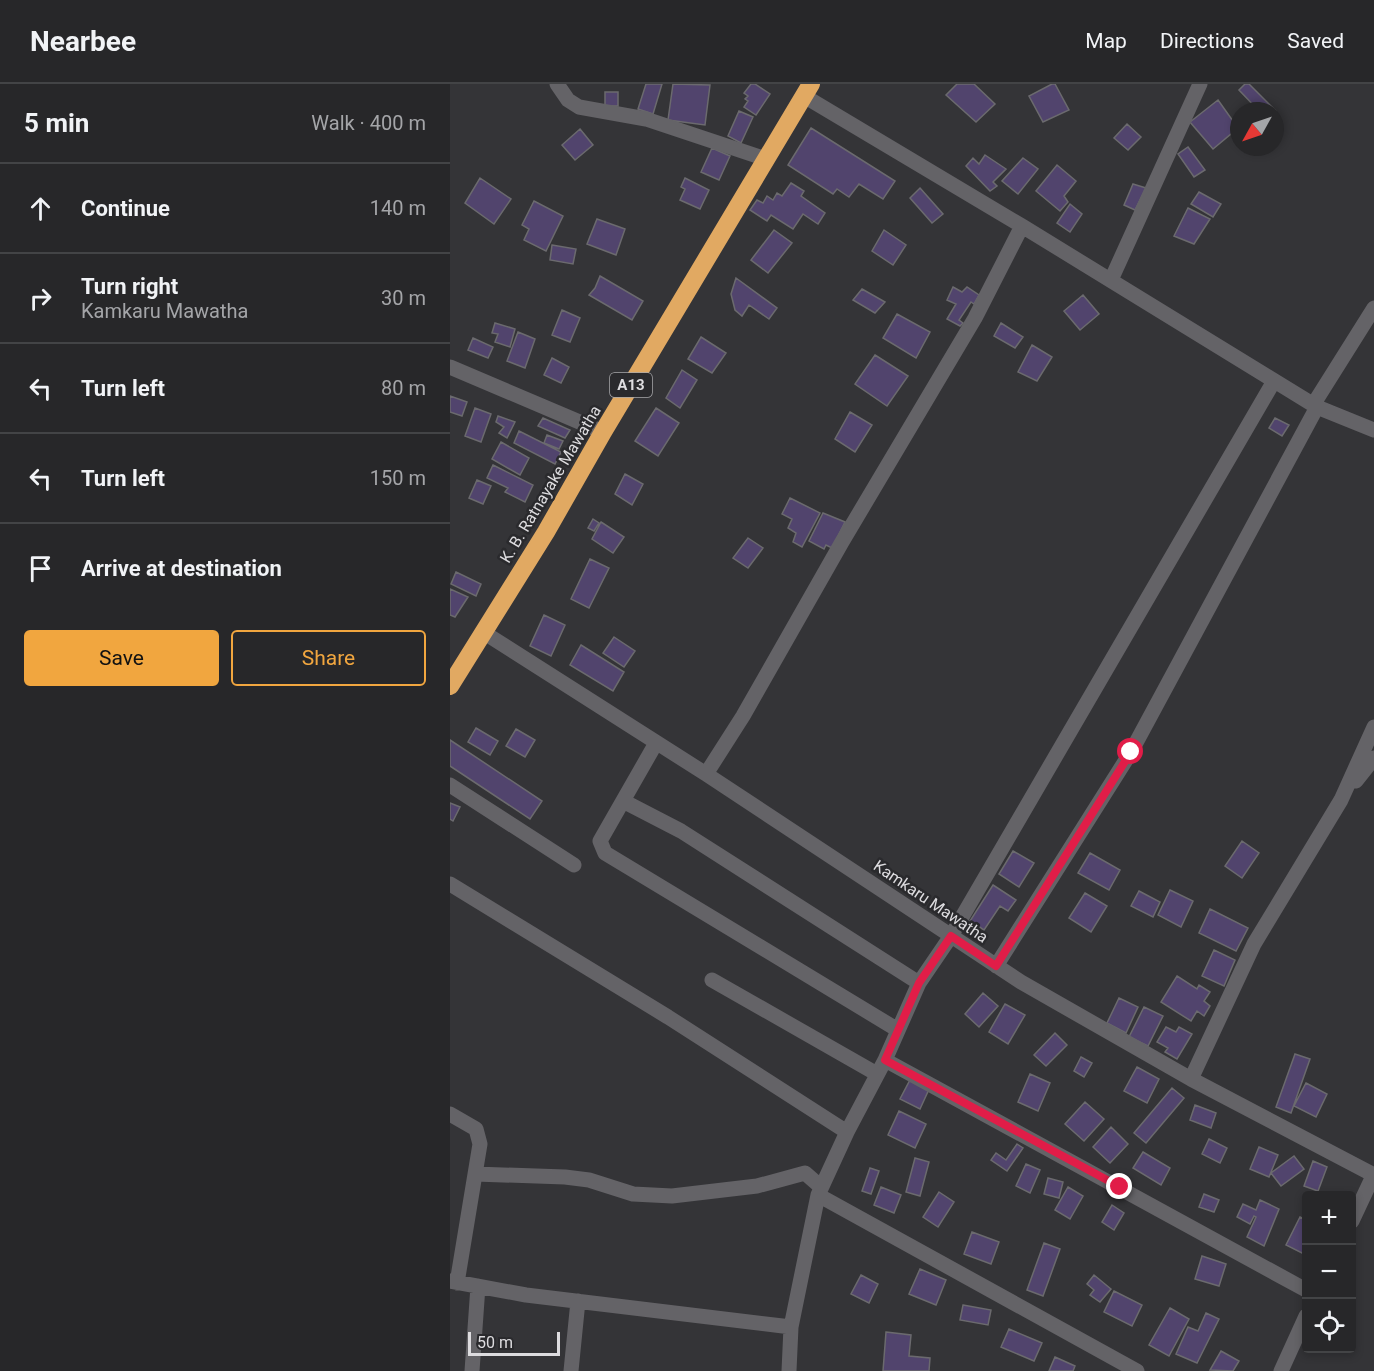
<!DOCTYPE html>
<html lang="en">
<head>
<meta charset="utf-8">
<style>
  body { margin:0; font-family:Roboto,sans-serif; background:#333335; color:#f1f3f6 }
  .controls { position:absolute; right:18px; bottom:18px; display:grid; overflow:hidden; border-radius:6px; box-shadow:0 3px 9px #0003 }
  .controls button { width:54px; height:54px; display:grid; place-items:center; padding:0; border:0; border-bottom:2px solid #434446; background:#272729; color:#f1f3f6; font:30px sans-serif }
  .compass { position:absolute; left:780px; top:18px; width:54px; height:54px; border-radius:50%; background:#272729; box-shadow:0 3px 9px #0003; rotate:230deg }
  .scale { position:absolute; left:18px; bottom:15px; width:92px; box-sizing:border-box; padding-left:6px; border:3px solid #dddcdf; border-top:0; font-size:16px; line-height:21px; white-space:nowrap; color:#dddcdf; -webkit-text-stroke:4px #2a2a2d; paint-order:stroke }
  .stop { position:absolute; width:18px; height:18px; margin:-14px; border:4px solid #e11d48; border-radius:50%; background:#fff }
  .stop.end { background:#e11d48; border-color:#fff; box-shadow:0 2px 6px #0008 }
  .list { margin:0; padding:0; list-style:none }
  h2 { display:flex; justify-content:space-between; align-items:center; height:78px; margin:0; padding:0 24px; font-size:26px }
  h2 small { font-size:20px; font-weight:400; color:#a4a5a8 }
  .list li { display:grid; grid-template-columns:39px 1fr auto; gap:18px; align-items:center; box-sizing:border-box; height:90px; padding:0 24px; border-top:2px solid #434446 }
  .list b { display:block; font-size:22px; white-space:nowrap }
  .list p { margin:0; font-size:20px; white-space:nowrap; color:#a4a5a8 }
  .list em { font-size:20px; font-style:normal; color:#a4a5a8 }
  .actions { display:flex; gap:12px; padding:18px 24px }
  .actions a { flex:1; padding:14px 0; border:2px solid #f1a63f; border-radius:6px; text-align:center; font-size:21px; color:#f1a63f }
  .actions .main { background:#f1a63f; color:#111 }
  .icon { flex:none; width:33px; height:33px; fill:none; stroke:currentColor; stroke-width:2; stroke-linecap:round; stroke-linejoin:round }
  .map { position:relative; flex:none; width:924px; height:1287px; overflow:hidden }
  header { display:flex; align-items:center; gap:36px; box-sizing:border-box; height:84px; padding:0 30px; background:#272729; border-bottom:2px solid #434446 }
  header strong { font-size:28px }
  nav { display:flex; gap:33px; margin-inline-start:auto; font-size:21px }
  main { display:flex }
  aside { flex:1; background:#272729 }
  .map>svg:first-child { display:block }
  .building { fill:#51446d; stroke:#6b6a6e; stroke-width:1.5 }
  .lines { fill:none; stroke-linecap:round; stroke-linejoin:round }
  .minor { stroke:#646367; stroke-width:15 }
  .highway { stroke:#e1a962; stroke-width:18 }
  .route { stroke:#e11d48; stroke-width:8 }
  .labels { text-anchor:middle; stroke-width:5; stroke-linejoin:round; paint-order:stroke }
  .shield { fill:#2a2a2d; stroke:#a7a7aa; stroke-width:1.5 }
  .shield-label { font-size:15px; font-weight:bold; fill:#dddcdf }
  .street-label { font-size:16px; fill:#dddcdf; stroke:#2a2a2d }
</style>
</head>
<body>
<header>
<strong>Nearbee</strong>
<nav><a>Map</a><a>Directions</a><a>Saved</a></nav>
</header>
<main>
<aside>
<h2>5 min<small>Walk · 400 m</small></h2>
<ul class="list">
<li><svg class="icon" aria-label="ahead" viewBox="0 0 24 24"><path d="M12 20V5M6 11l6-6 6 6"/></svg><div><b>Continue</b></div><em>140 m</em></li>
<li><svg class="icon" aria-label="right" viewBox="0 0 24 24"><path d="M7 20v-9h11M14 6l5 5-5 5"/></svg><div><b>Turn right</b><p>Kamkaru Mawatha</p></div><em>30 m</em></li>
<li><svg class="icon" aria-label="left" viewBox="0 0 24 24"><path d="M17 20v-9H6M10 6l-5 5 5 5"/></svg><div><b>Turn left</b></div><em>80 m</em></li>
<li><svg class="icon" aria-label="left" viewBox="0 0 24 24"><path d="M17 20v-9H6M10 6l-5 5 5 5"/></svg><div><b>Turn left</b></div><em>150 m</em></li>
<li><svg class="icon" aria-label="arrive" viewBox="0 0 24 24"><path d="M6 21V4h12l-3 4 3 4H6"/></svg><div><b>Arrive at destination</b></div></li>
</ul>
<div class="actions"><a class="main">Save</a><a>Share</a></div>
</aside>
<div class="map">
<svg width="924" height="1287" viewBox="0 0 924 1287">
  <rect width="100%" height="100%" fill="#343437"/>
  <path class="building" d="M196 0H212L203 30 188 25Z
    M223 0 260 1 255 41 218 36Z
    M301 0H305L320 10 306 31 294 23 298 17 295 15 298 12 294 9Z
    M507 0H524L545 20 526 38 496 11Z
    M602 0H605L619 26 593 38 579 12Z
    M795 0H799L825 26 809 27 789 6Z
    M155 8H168V22H155Z
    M768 16 788 44 763 65 740 38Z
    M289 27 303 33 291 59 278 52Z
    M677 40 691 53 678 66 664 54Z
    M361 44 445 97 433 115 409 100 399 113 387 105 383 110 338 81Z
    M130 45 143 61 125 76 112 61Z
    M738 63 755 86 744 93 728 70Z
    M262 64 280 72 269 96 251 88Z
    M535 71 556 85 543 98 547 102 540 107 516 82 523 74 529 80Z
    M573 74 588 85 568 110 552 97Z
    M607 81 626 97 614 112 618 118 610 127 586 107Z
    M30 94 61 115 44 140 15 119Z
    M235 94 259 106 250 125 230 116 235 105 231 103Z
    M341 99 354 107 351 112 375 129 368 140 353 130 343 145 321 131 317 137 300 126 307 116 313 119 317 112 323 116 327 109 332 112Z
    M683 100 696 104 685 126 674 121Z
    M470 104 493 130 482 139 460 114Z
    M749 108 771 120 763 133 741 120Z
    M84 117 113 132 96 167 74 156 79 145 72 141Z
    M620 120 632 130 620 148 607 139Z
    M738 124 760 135 744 160 724 152Z
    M147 135 175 145 166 171 137 160Z
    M324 146 342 159 318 189 301 176Z
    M434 146 456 161 443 181 422 167Z
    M102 161 126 165 123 180 100 176Z
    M150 192 193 217 182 236 139 211 145 204Z
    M286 194 327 224 319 235 299 221 292 232 285 226 281 210Z
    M503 203 512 208 517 203 529 211 524 220 521 218 509 236 513 239 510 242 497 235 506 220 497 216Z
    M412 205 435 218 425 229 403 216Z
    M633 211 649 230 630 246 614 227Z
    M112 226 130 234 120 258 102 251Z
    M447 230 480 248 466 274 433 254Z
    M45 239 65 245 60 263 45 258 48 250 42 249Z
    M551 239 573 253 565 264 544 252Z
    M68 248 85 255 75 284 57 277Z
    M251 253 276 269 262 289 238 275Z
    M23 254 43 263 38 274 18 266Z
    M582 261 602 273 587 297 568 288Z
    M425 271 458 292 437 322 405 300Z
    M102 274 119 283 111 299 94 291Z
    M232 286 247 296 230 324 216 314Z
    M0 312 17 318 12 332 0 328Z
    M25 324 41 330 31 358 15 352Z
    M206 324 229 339 208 372 185 357Z
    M400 328 422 341 405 368 385 355Z
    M48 332 65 338 57 354 49 349 54 343 46 338Z
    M93 334 120 346 115 354 88 342Z
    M825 334 839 341 832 352 819 344Z
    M69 347 111 368 105 380 64 359Z
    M97 351 113 357 109 365 94 359Z
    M51 358 79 374 70 391 42 375Z
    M43 381 83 401 75 418 55 408 58 404 37 394Z
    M175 390 193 400 182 421 165 410Z
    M27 396 41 402 33 420 19 414Z
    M340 414 370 429 352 463 343 458 346 449 338 444 342 435 332 430Z
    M373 429 395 438 382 464 376 461 374 465 359 457Z
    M143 435 149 439 144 447 138 444Z
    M151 438 174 453 163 469 142 455Z
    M298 454 313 464 298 484 283 474Z
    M140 475 159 484 139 524 121 515Z
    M6 488 31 500 26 512 1 500Z
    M0 505 18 513 5 533 0 531Z
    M94 531 115 541 101 572 80 562Z
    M164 553 185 567 174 583 153 569Z
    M131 561 174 588 163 607 120 581Z
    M26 644 48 657 40 671 18 658Z
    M66 645 85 656 75 673 56 662Z
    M0 656 92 717 80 735 0 682Z
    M0 719 10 723 3 737 0 735Z
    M792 757 809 769 792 794 775 782Z
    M563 767 584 779 569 803 549 790Z
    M640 769 670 786 659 806 628 789Z
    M543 801 566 816 558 827 550 822 534 846 520 837Z
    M720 806 743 817 731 843 708 831Z
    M689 807 710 818 703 833 681 822Z
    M635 809 657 822 641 848 619 834Z
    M760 825 798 844 786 867 749 849Z
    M764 866 785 876 774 902 752 892Z
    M727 892 747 905 749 901 760 908 754 917 760 922 754 932 747 927 741 937 711 918Z
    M533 909 548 922 529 943 515 930Z
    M669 914 688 923 676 949 657 939Z
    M555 920 575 931 558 960 539 948Z
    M694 923 713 932 698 962 679 953Z
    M716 943 726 948 729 943 742 950 727 975 715 968 718 964 707 958Z
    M605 949 617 961 596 982 584 971Z
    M845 970 860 975 841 1029 826 1023Z
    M631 973 642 979 634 993 624 987Z
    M687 983 709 995 697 1019 674 1007Z
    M580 990 600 999 588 1027 568 1018Z
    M461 994 480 1003 470 1025 450 1015Z
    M856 999 877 1010 866 1033 844 1022Z
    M722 1004 734 1014 696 1059 684 1049Z
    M635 1018 654 1035 634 1057 615 1040Z
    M745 1021 766 1029 761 1044 740 1036Z
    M449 1027 476 1040 465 1064 438 1051Z
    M661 1043 678 1060 660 1079 643 1063Z
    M759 1055 777 1064 770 1079 752 1070Z
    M567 1060 573 1064 557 1087 541 1076 546 1069 556 1076Z
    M809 1063 828 1071 819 1093 800 1085Z
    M693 1068 720 1084 711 1101 683 1084Z
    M844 1072 854 1085 831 1102 821 1089Z
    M465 1074 479 1078 470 1112 456 1108Z
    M863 1077 877 1083 868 1107 854 1102Z
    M576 1080 590 1086 580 1109 566 1102Z
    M420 1084 429 1087 421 1110 412 1107Z
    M598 1094 613 1098 609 1114 594 1110Z
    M431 1103 451 1111 444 1129 424 1121Z
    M618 1103 633 1112 620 1135 605 1126Z
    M489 1108 504 1118 488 1143 473 1133Z
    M754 1110 769 1116 764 1128 749 1123Z
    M810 1116 829 1125 814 1162 797 1153 806 1133 804 1132 800 1140 787 1133 793 1120 806 1126Z
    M662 1121 674 1129 664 1146 652 1138Z
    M850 1133 856 1136V1171L836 1161Z
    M522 1148 549 1158 541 1180 514 1170Z
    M594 1159 610 1165 593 1212 577 1206Z
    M752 1172 776 1180 769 1202 745 1195Z
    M470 1185 496 1196 486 1221 459 1210Z
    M411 1191 428 1200 419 1219 401 1210Z
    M644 1191 661 1205 650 1218 640 1211 644 1206 637 1200Z
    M664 1207 692 1221 682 1242 654 1228Z
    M513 1221 541 1226 538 1241 510 1236Z
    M720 1224 739 1235 719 1272 699 1261Z
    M756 1229 769 1235 747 1279 726 1270 738 1243 748 1247Z
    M559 1245 592 1259 584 1277 551 1263Z
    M436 1248 461 1251 459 1272 480 1274 479 1287H433Z
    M771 1267 789 1277 783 1287 760 1286Z
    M605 1273 625 1282 623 1287H599Z"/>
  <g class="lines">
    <path class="minor" d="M107 0 118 16 129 23 196 35 316 75
      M354 12 572 142 867 323 924 346
      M661 196 750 0
      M0 283 153 348
      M863 321 924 224
      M33 548 256 690 571 898 741 995 924 1091
      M206 659 150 757 155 769 448 946
      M256 690 293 632 392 458 525 234 572 142
      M906 697 924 674
      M0 701 124 781
      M173 717 231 747 469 899
      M0 800 218 933 397 1048
      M546 882 681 668 867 323
      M262 896 427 990
      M435 976 856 1206
      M741 995 804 860 891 716 924 643
      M0 1030 26 1045 30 1060 7 1199
      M25 1090 115 1093 139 1096 183 1110 222 1112 307 1102 355 1089 371 1103
      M368 1111 687 1287
      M902 1137 924 1090
      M0 1197 76 1211 341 1243
      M22 1287 28 1202
      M121 1287 128 1217
      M339 1287 341 1243 368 1111 397 1048 435 976 469 899 501 852 824 297
      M831 1287 856 1232"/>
    <path class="highway" d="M0 602 96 448 153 348 361 0"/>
  </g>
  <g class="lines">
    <path class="route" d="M670 1103 435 976 469 899 501 852 546 882 681 668"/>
  </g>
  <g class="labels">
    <rect class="shield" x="160" y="289" width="42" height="24" rx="4.5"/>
    <g class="shield-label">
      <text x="181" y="306">A13</text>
    </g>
    <g class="street-label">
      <text transform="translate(100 400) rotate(-59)" y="6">K. B. Ratnayake Mawatha</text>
      <text transform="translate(481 817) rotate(34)" y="6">Kamkaru Mawatha</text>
    </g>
  </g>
</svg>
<div class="controls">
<button>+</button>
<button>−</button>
<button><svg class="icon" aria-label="locate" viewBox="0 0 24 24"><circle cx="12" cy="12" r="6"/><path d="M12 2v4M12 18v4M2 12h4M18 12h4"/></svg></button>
</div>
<svg class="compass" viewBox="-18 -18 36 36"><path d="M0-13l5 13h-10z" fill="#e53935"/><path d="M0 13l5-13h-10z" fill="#a4a5a8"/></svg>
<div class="scale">50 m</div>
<div class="stop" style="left:681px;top:668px"></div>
<div class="stop end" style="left:670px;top:1103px"></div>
</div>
</main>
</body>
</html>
